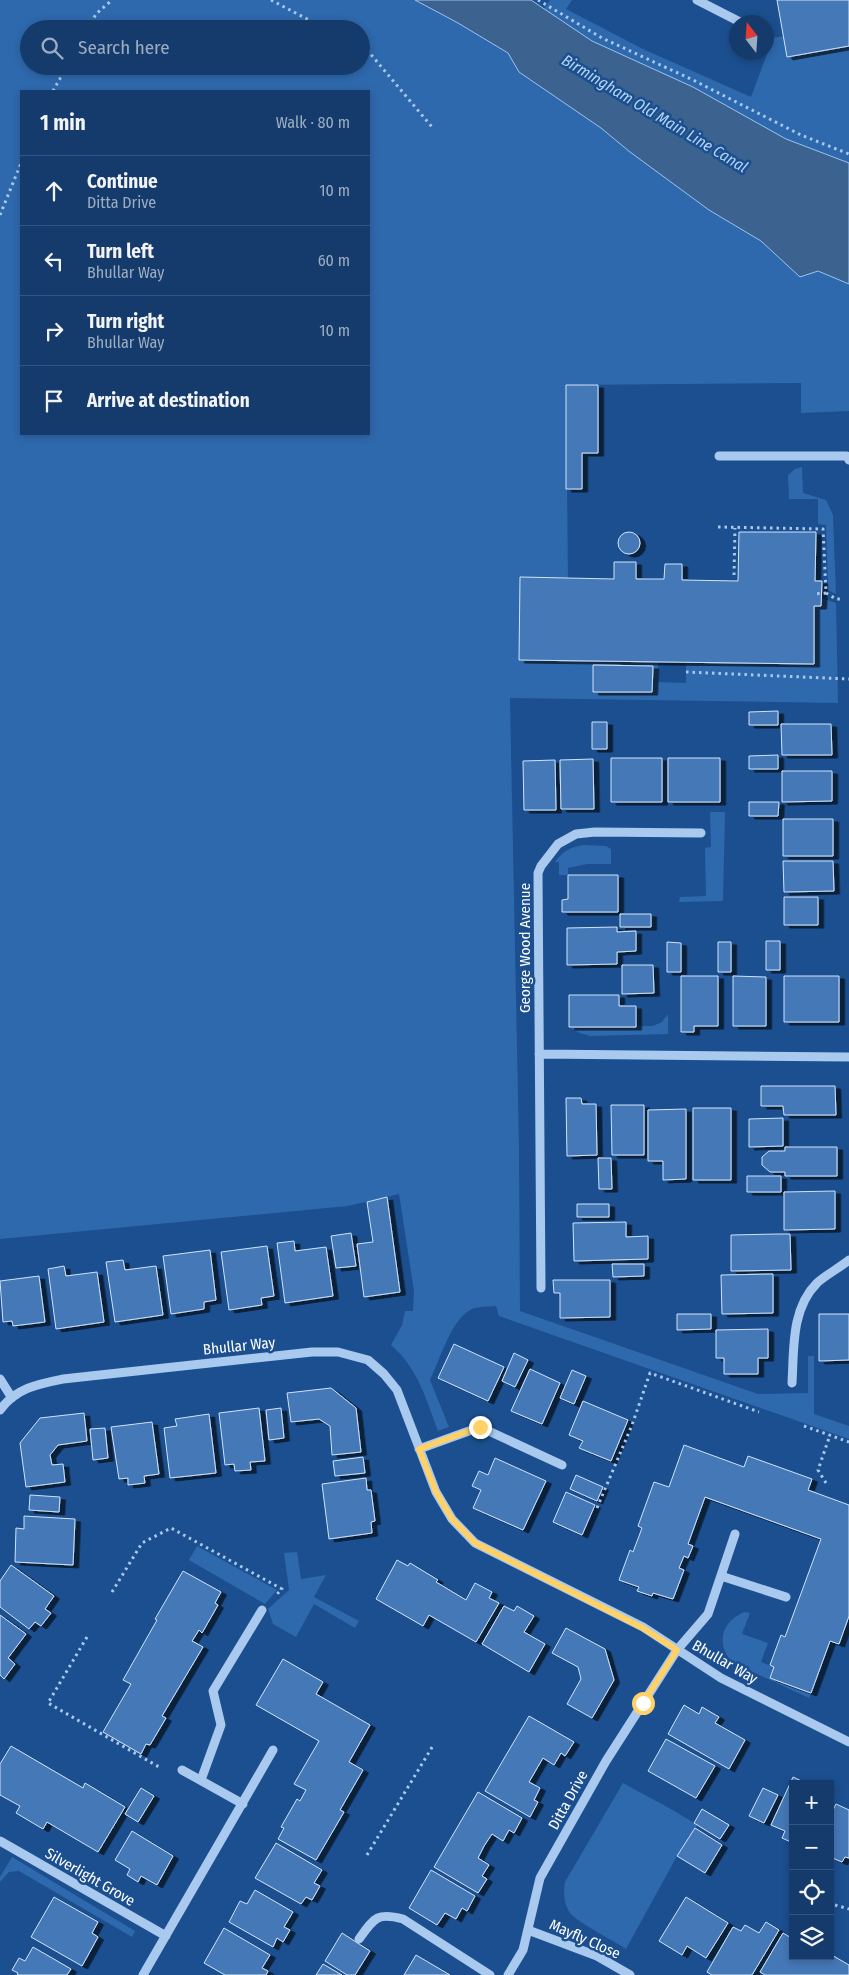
<!DOCTYPE html>
<html lang="en">
<head>
<meta charset="utf-8">
<style>
  body { margin:0; font-family:"Fira Sans Condensed",sans-serif; background:#214673; color:#f1f3f6 }
  .controls { position:absolute; right:15px; bottom:15px; display:grid; overflow:hidden; border-radius:0px; box-shadow:0 2px 8px #0003 }
  .controls button { width:45px; height:45px; display:grid; place-items:center; padding:0; border:0; border-bottom:1px solid #33557e; background:#143b6b; color:#f1f3f6; font:25px sans-serif }
  .compass { position:absolute; left:729px; top:15px; width:45px; height:45px; border-radius:50%; background:#143b6b; box-shadow:0 2px 8px #0003; rotate:343deg }
  .stop { position:absolute; width:15px; height:15px; margin:-11px; border:4px solid #ffd166; border-radius:50%; background:#fff }
  .stop.end { background:#ffd166; border-color:#fff; box-shadow:0 1px 5px #0008 }
  .list { margin:0; padding:0; list-style:none }
  h2 { display:flex; justify-content:space-between; align-items:center; height:65px; margin:0; padding:0 20px; font-size:21px }
  h2 small { font-size:16px; font-weight:400; color:#9dadc1 }
  .list li { display:grid; grid-template-columns:32px 1fr auto; gap:15px; align-items:center; box-sizing:border-box; height:70px; padding:0 20px; border-top:1px solid #33557e }
  .list b { display:block; font-size:19px; white-space:nowrap }
  .list p { margin:0; font-size:16px; white-space:nowrap; color:#9dadc1 }
  .list em { font-size:16px; font-style:normal; color:#9dadc1 }
  .icon { flex:none; width:28px; height:28px; fill:none; stroke:currentColor; stroke-width:2; stroke-linecap:round; stroke-linejoin:round }
  .map { position:relative; flex:none; width:849px; height:1975px; overflow:hidden }
  .search { position:absolute; background:#143b6b; box-shadow:0 2px 8px #0003; left:20px; top:20px; width:350px; height:55px; display:flex; align-items:center; gap:12px; box-sizing:border-box; padding:0 18px; border-radius:28px; color:#9dadc1; font-size:19px }
  .panel { position:absolute; background:#143b6b; box-shadow:0 2px 8px #0003; left:20px; top:90px; width:350px; height:345px; border-radius:0px }
  .map>svg:first-child { display:block }
  .green { fill:#2e69ad; fill-rule:evenodd }
  .water { fill:#3c6290; stroke:#9cc4f0 }
  .building { fill:#4478b7; stroke:#cfe3fa; filter:url(#shadow) }
  .lines { fill:none; stroke-linecap:round; stroke-linejoin:round }
  .path { stroke:#a9c9ee; stroke-width:3; stroke-dasharray:2.5 4; stroke-linecap:butt }
  .minor { stroke:#a9c9ee; stroke-width:9 }
  .route { stroke:#ffd166; stroke-width:6 }
  .labels { text-anchor:middle; stroke-width:5; stroke-linejoin:round; paint-order:stroke }
  .street-label { font-size:15px; fill:#fff; stroke:#1b4f8f }
  .water-label { font-size:16px; font-style:italic; fill:#b5d3f5; stroke:#1b4f8f }
</style>
</head>
<body>
<div class="map">
<svg width="849" height="1975" viewBox="0 0 849 1975">
  <defs>
    <filter id="shadow"><feDropShadow dx="5.5" dy="3" stdDeviation="0" flood-color="#0009"/></filter>
  </defs>
  <rect width="100%" height="100%" fill="#1b4f8f"/>
  <path class="green" d="M0 0H415L458 23 508 53 519 72 601 128 630 152 709 210 761 241 800 277 818 271 849 284V411L801 413V383L566 385 568 578 658 661V682L686 683V662L813 664 814 606H821V598L836 603 838 703 510 698 519 1148 520 1311 758 1394 808 1393V1356H814V1414L849 1426V1439L499 1316 496 1306C488 1307 479 1306 472 1309 451 1319 440 1360 430 1380L449 1427 438 1431C426 1399 418 1368 391 1345L402 1325 405 1311H413L414 1291 399 1194 348 1206 0 1239ZM29 29H361V66H29ZM21 91H369V434H21ZM593 665 653 666 652 692H593Z
    M550 0H572L566 9 643 49 751 97 773 38 784 36 849 46V163L786 139 693 87 592 41 544 9Z
    M802 467 803 493 826 500 833 515 836 594 828 590 826 525 818 524V499H789L788 475 795 469Z
    M710 812H725L723 901 679 902 680 897 706 896 705 848 711 847Z
    M584 845 606 846 611 849V864H587L568 868V875H559V862H555C563 851 570 847 584 845Z
    M668 1014V1034L590 1036 580 1033 569 1027 653 1026 662 1022Z
    M197 1546 277 1590 265 1604 189 1560Z
    M297 1552 301 1579 326 1575 314 1597 359 1621 355 1628 314 1604 296 1637 273 1624 268 1609 289 1590 284 1553Z
    M744 1612 750 1613 742 1634 768 1643 761 1662 774 1667 770 1678 811 1693 809 1698 733 1663C716 1646 720 1622 744 1612Z
    M623 1783C648 1797 673 1809 697 1825L677 1856 626 1949C613 1940 582 1925 572 1915 564 1907 563 1893 565 1882Z
    M12 1857 135 1931 132 1937 19 1871 9 1872 0 1882V1877Z"/>
  <path class="water" d="M415 0H531L592 41 693 87 786 139 849 163V284L818 271 800 277 761 241 709 210 630 152 601 128 519 72 508 53 458 23Z"/>
  <path class="building" d="M777 0H849V46L787 57Z
    M566 385H598V453H582V489H566Z
    M739 532H816L815 581H822L821 606H814V664L519 660 520 577 614 579V562H636V579H664L665 564H682V580L738 581Z
    M618 543a11 11 0 1 1 22 0a11 11 0 1 1-22 0Z
    M593 665 653 666 652 692H593Z
    M778 711V725H749V712Z
    M592 722H607V749H592Z
    M781 724H831L832 755H782Z
    M778 755V769H749V756Z
    M611 758H662V802H611Z
    M668 758H720V802H668Z
    M593 759 594 809H561L560 760Z
    M555 760 556 810H524L523 761Z
    M782 771H832V801L782 802Z
    M749 802H779L778 816H749Z
    M783 819H833V856H783Z
    M783 861H833L834 891 784 892Z
    M568 875H618V912H562V900L568 899Z
    M784 897H818V925H784Z
    M620 914H651V927H620Z
    M617 927V932L636 931V951L617 952V964L567 965V928Z
    M766 941H780V970H766Z
    M667 942 681 943V972H667Z
    M718 942H731V972H718Z
    M622 965H653L654 993 622 994Z
    M681 976H718V1026H694V1032H681Z
    M733 976 766 977V1026H733Z
    M784 976H839V1022H784Z
    M569 995H619V1006H636V1027H569Z
    M761 1086H835L836 1115H784L783 1106H761Z
    M566 1098H581L582 1104H596L597 1155 567 1156Z
    M611 1105H644V1155H612Z
    M693 1108H731V1180H693Z
    M686 1109V1179L663 1180V1161H648V1110Z
    M783 1118V1146L749 1147V1119Z
    M785 1147H837V1176H785V1172H770L762 1165V1157L769 1151H785Z
    M598 1158H611L612 1189H599Z
    M747 1176H781V1192H747Z
    M835 1191V1229L784 1230V1192Z
    M387 1197 400 1292 364 1297 357 1244 373 1242 367 1202Z
    M577 1204H609V1217H577Z
    M626 1222V1237L648 1236V1259L574 1261 573 1223Z
    M351 1233 356 1266 336 1268 331 1236Z
    M777 1234H790L791 1270 731 1271V1235Z
    M294 1241 295 1251 326 1247 333 1296 285 1303 277 1243Z
    M267 1246 274 1296 261 1298 262 1305 229 1310 221 1252Z
    M210 1250 216 1300 204 1302V1309L171 1314 163 1256Z
    M123 1260 125 1270 156 1266 163 1315 115 1322 106 1262Z
    M612 1264H644V1276L613 1277Z
    M64 1266 66 1276 97 1272 104 1322 56 1329 48 1269Z
    M773 1274V1313L722 1314 721 1275Z
    M39 1276 45 1322 13 1326 12 1321 3 1322 0 1281Z
    M553 1280H610V1317L560 1318V1293H554Z
    M677 1314H711V1329L677 1330Z
    M819 1314H849V1360L819 1361Z
    M768 1329V1358H758V1374H724V1358H716V1330Z
    M454 1344 504 1367 488 1401 438 1378Z
    M514 1353 528 1360 515 1387 502 1381Z
    M530 1369 560 1383 542 1424 511 1411Z
    M572 1370 586 1376 574 1404 560 1398Z
    M331 1388 356 1408 361 1452 332 1455 330 1426 319 1419 291 1422 287 1393Z
    M583 1401 628 1420 611 1461 579 1448 583 1441 569 1435Z
    M259 1408 265 1461 250 1462 251 1470 235 1471 234 1464 225 1465 219 1413Z
    M281 1408 284 1438 269 1440 266 1410Z
    M84 1413 87 1441 58 1445 50 1455 52 1465 63 1464 65 1482 26 1487 20 1443 40 1418Z
    M209 1414 216 1473 170 1478 164 1428 177 1426 175 1419Z
    M152 1422 159 1474 144 1476 145 1483 128 1485V1478L119 1479 111 1427Z
    M105 1428 108 1458 93 1460 90 1429Z
    M684 1445 744 1467 748 1456 812 1479 808 1490 849 1505V1616L839 1644 830 1641 811 1693 770 1678 774 1667 770 1665 781 1635 785 1637 821 1539 705 1497 688 1544 693 1546 688 1558 684 1556 679 1568 684 1570 673 1599 653 1593 652 1596 637 1591 639 1587 619 1580 630 1550 633 1552 642 1528 638 1526 654 1482 669 1487Z
    M363 1457 365 1473 335 1476 333 1461Z
    M495 1458 546 1481 523 1530 473 1508 481 1490 472 1486 479 1471 488 1475Z
    M576 1475 603 1487 597 1501 570 1489Z
    M366 1478 367 1490H371L375 1521 371 1522 372 1533 329 1539 322 1484Z
    M566 1492 595 1505 582 1535 553 1522Z
    M30 1495 60 1497 59 1512 29 1510Z
    M24 1516 75 1519 73 1565 15 1562 16 1528 24 1529Z
    M397 1560 408 1566 410 1563 438 1580 436 1582 466 1600 475 1583 492 1592 489 1598 499 1603 476 1642 429 1615 423 1626 376 1599Z
    M11 1565 54 1596 45 1609 51 1613 41 1626 35 1622 29 1629 0 1607V1581Z
    M183 1571 221 1592 215 1603 218 1605 202 1633 199 1630 192 1641 203 1647 162 1716 166 1718 150 1745 146 1744 141 1754 103 1732 131 1684 123 1680 157 1620 155 1619Z
    M504 1606 514 1611 517 1606 534 1616 524 1632 545 1644 529 1672 482 1644Z
    M0 1615 26 1634 8 1658 15 1664 4 1679 0 1675Z
    M566 1628 605 1649 614 1680 592 1718 567 1704 581 1679 578 1667 552 1653Z
    M283 1659 323 1682 316 1694 370 1725 349 1762 363 1770 340 1810 344 1812 316 1860 278 1839 284 1828 281 1827 297 1799 300 1801 306 1790 294 1784 319 1741 256 1705Z
    M684 1705 699 1714 702 1707 719 1717 715 1723 745 1740 729 1769 668 1734Z
    M529 1716 574 1742 565 1756 561 1753 554 1765 543 1758 529 1782 540 1788 534 1800 538 1802 530 1817 485 1791Z
    M666 1739 715 1766 696 1798 648 1771Z
    M11 1746 83 1788 85 1783 125 1807 98 1852 47 1822 43 1829 16 1813 20 1806 0 1795V1764Z
    M793 1777 808 1784H793V1843L782 1838 785 1831 771 1825Z
    M141 1788 154 1796 138 1822 125 1814Z
    M763 1788 778 1795 764 1823 749 1816Z
    M478 1792 522 1818 514 1833 509 1830 503 1841 492 1834 484 1846 478 1858 489 1865 482 1876 487 1879 478 1893 434 1867Z
    M836 1804 849 1810V1858L845 1857 842 1862 830 1857 833 1851 830 1850V1816Z
    M702 1809 729 1825 720 1839 694 1823Z
    M695 1828 722 1845 705 1873 677 1856Z
    M132 1831 173 1856 157 1885 141 1876 138 1882 127 1875 130 1869 115 1860Z
    M276 1843 322 1870 314 1883 320 1886 312 1900 306 1897 301 1904 255 1878Z
    M431 1870 475 1896 467 1911 462 1908 456 1919 445 1913 437 1925 409 1908Z
    M255 1890 293 1912 284 1927 290 1930 283 1942 277 1938 273 1947 229 1922 240 1901 247 1904Z
    M54 1897 98 1922 92 1933 98 1937 82 1966 31 1937Z
    M686 1897 728 1923 706 1958 687 1946 682 1955 659 1941Z
    M766 1922 779 1930 752 1975H712L707 1972 733 1927 741 1931 745 1925 759 1933Z
    M224 1928 270 1955 262 1968 268 1971 266 1975H225L204 1963Z
    M342 1933 370 1951 355 1975H347L325 1961Z
    M783 1933 793 1939V1956H830V1954L849 1965V1975H765L760 1972Z
    M33 1947 71 1969 67 1975H17L18 1973 12 1970 19 1958 25 1961Z
    M416 1955 450 1975H404Z
    M323 1964 342 1975H316Z"/>
  <g class="lines">
    <path class="path" d="M271 0 326 29
      M538 0 602 38 693 80 801 135 849 154
      M88 29 96 14 112 0
      M361 47 368 51 432 127
      M53 91 67 66
      M0 215 21 163
      M718 527 823 529 826 593 815 594
      M734 575 735 528
      M826 593 836 599H841
      M686 672 849 679
      M804 1426 849 1442
      M826 1483 818 1470 830 1435
      M597 1508 632 1425 650 1373 759 1412
      M112 1592 142 1543 171 1528 282 1589 277 1594
      M87 1637 48 1703 159 1767
      M367 1855 434 1744
      M835 1905 849 1909"/>
    <path class="minor" d="M697 0 740 22
      M719 456H847L849 460
      M539 1054 849 1057
      M541 1288 538 873 541 866 558 844 576 834 595 832 701 833
      M0 1379 12 1398
      M792 1383C794 1349 791 1309 817 1283 826 1275 839 1268 849 1260
      M0 1410C16 1388 38 1384 63 1379L312 1352H338L368 1360 384 1374 397 1390 436 1492 452 1519 475 1543 643 1627 721 1678 849 1742
      M419 1449 480 1427 562 1465
      M721 1576 786 1597
      M182 1770 243 1804
      M201 1780 221 1725 213 1691 262 1610
      M0 1841 166 1936
      M528 1930 597 1956 630 1975
      M359 1939C374 1918 377 1912 403 1919L490 1975
      M143 1975 273 1750
      M508 1975 523 1950 540 1878 606 1761 677 1650 708 1614 735 1534"/>
  </g>
  <g class="lines">
    <path class="route" d="M480 1427 419 1449 436 1492 452 1519 475 1543 643 1628 677 1650 643 1703"/>
  </g>
  <g class="labels">
    <g class="street-label">
      <text transform="translate(525 948) rotate(-90)" y="5">George Wood Avenue</text>
      <text transform="translate(239 1346) rotate(-6)" y="5">Bhullar Way</text>
      <text transform="translate(725 1662) rotate(30)" y="5">Bhullar Way</text>
      <text transform="translate(568 1800) rotate(-61)" y="5">Ditta Drive</text>
      <text transform="translate(90 1877) rotate(30)" y="5">Silverlight Grove</text>
      <text transform="translate(585 1939) rotate(24)" y="5">Mayfly Close</text>
    </g>
    <g class="water-label">
      <text transform="translate(655 113) rotate(31)" y="6">Birmingham Old Main Line Canal</text>
    </g>
  </g>
</svg>
<div class="controls">
<button>+</button>
<button>−</button>
<button><svg class="icon" aria-label="locate" viewBox="0 0 24 24"><circle cx="12" cy="12" r="6"/><path d="M12 2v4M12 18v4M2 12h4M18 12h4"/></svg></button>
<button><svg class="icon" aria-label="layers" viewBox="0 0 24 24"><path d="M12 4l9 5-9 5-9-5zM3 14l9 5 9-5"/></svg></button>
</div>
<svg class="compass" viewBox="-18 -18 36 36"><path d="M0-13l5 13h-10z" fill="#e53935"/><path d="M0 13l5-13h-10z" fill="#9dadc1"/></svg>
<div class="stop" style="left:643px;top:1703px"></div>
<div class="stop end" style="left:480px;top:1427px"></div>
<div class="search"><svg class="icon" aria-label="search" viewBox="0 0 24 24"><circle cx="10" cy="10" r="6"/><path d="M15 15l6 6"/></svg>Search here</div>
<section class="panel">
<h2>1 min<small>Walk · 80 m</small></h2>
<ul class="list">
<li><svg class="icon" aria-label="ahead" viewBox="0 0 24 24"><path d="M12 20V5M6 11l6-6 6 6"/></svg><div><b>Continue</b><p>Ditta Drive</p></div><em>10 m</em></li>
<li><svg class="icon" aria-label="left" viewBox="0 0 24 24"><path d="M17 20v-9H6M10 6l-5 5 5 5"/></svg><div><b>Turn left</b><p>Bhullar Way</p></div><em>60 m</em></li>
<li><svg class="icon" aria-label="right" viewBox="0 0 24 24"><path d="M7 20v-9h11M14 6l5 5-5 5"/></svg><div><b>Turn right</b><p>Bhullar Way</p></div><em>10 m</em></li>
<li><svg class="icon" aria-label="arrive" viewBox="0 0 24 24"><path d="M6 21V4h12l-3 4 3 4H6"/></svg><div><b>Arrive at destination</b></div></li>
</ul>
</section>
</div>
</body>
</html>
